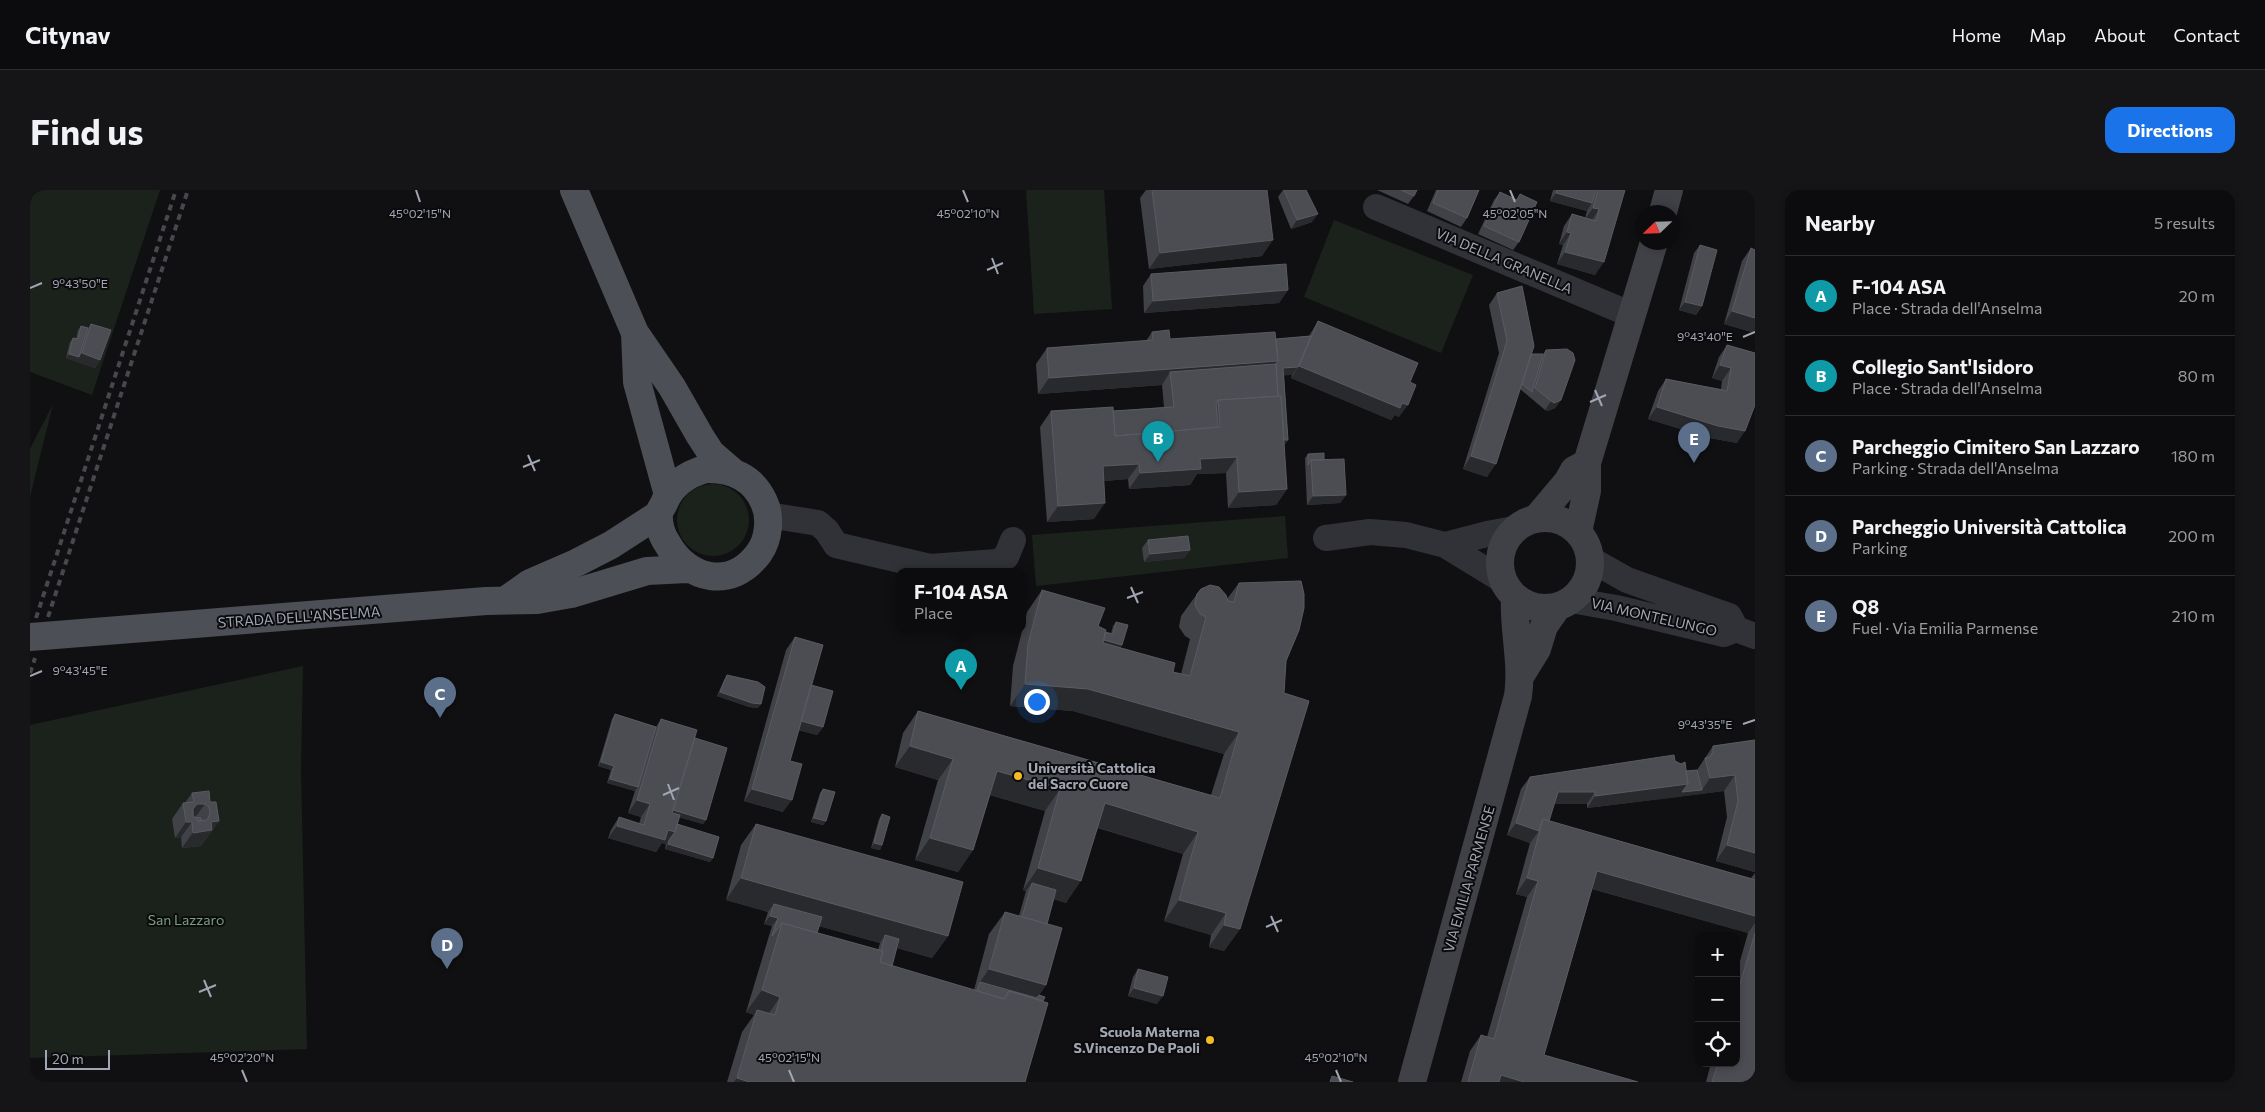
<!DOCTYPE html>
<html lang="en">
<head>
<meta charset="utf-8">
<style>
  body { margin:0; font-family:Commissioner,sans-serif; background:#151517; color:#f1f3f6 }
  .controls { position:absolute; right:15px; bottom:15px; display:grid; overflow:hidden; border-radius:10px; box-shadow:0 2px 8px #0003 }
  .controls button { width:45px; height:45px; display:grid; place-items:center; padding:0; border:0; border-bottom:1px solid #2c2c2e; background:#0c0c0e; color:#f1f3f6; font:25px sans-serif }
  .compass { position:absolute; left:1605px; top:15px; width:45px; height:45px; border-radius:50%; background:#0c0c0e; box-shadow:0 2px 8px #0003; rotate:247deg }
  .scale { position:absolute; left:15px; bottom:12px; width:65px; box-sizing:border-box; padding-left:5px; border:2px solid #a1a6b3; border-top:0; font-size:14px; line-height:18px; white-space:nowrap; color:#a1a6b3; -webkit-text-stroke:4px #0b0b0d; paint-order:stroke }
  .you { position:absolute; left:1006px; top:511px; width:18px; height:18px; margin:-12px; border:4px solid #fff; border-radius:50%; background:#1a73e8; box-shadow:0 0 0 8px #1a73e833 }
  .badge { display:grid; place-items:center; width:32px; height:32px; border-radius:50%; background:#1a73e8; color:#fff; font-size:16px; font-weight:700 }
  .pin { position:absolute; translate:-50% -41px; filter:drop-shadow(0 1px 2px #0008) }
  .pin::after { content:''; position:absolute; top:26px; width:18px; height:15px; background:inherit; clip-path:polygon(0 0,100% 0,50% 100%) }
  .popup { position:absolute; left:866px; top:378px; width:130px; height:65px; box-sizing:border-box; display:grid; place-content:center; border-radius:10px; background:#0c0c0e; filter:drop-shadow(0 1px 4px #0005); font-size:16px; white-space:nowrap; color:#9a9b9e }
  .popup b { font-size:19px; color:#f1f3f6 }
  .popup::after { content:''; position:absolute; left:50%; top:100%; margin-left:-10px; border:10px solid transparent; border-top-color:#0c0c0e }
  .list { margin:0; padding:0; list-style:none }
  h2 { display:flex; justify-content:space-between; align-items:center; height:65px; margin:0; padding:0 20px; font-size:21px }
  h2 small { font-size:16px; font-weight:400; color:#9a9b9e }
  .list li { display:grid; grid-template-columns:32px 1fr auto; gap:15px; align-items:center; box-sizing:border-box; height:80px; padding:0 20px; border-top:1px solid #2c2c2e }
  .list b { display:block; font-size:19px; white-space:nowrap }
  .list p { margin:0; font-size:16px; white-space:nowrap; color:#9a9b9e }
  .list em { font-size:16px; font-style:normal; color:#9a9b9e }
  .icon { flex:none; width:28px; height:28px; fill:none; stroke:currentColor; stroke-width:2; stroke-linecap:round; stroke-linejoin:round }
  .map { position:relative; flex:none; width:1725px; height:892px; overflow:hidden; border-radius:15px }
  header { display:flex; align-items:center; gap:30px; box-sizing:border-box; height:70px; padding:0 25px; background:#0c0c0e; border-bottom:1px solid #2c2c2e }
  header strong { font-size:24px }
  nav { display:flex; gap:28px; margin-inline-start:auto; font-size:18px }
  .intro { display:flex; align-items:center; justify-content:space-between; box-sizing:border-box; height:120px; padding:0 30px }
  h1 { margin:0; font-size:35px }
  .button { padding:12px 22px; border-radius:15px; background:#1a73e8; color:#fff; font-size:18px; font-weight:700 }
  main { display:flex; gap:30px; padding:0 30px }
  aside { flex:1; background:#0c0c0e; border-radius:15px; box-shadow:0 2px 8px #0003 }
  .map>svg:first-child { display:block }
  .green { fill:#1b221c }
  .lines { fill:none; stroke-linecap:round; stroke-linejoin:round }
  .minor { stroke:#313237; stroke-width:26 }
  .secondary { stroke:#3f4147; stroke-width:28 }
  .primary { stroke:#4d4f56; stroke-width:28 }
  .rail { stroke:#46484e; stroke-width:4; stroke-dasharray:6 5; stroke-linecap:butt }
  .wall { fill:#414247; fill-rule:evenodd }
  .shaded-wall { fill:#292a2d }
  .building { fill:#4c4d53; stroke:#595b62; fill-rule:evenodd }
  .ticks { fill:none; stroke:#a1a6b3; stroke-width:2 }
  .poi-dot { fill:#f5bb25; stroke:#0b0b0d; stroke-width:2 }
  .labels { text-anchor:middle; stroke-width:4; stroke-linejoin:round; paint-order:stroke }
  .street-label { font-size:14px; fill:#a1a6b3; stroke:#0b0b0d }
  .poi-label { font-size:14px; font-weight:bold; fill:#a1a6b3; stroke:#0b0b0d; text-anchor:start }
  .park-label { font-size:14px; fill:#779f7c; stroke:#0b0b0d }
  .ticks-label { font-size:12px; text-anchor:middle; fill:#a1a6b3; stroke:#0b0b0d; stroke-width:4; stroke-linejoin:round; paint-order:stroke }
</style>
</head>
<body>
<header>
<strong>Citynav</strong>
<nav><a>Home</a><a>Map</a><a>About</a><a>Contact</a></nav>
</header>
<div class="intro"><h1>Find us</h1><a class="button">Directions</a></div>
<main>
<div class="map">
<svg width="1725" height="892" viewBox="0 0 1725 892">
  <rect width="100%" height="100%" fill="#101012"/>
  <path class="green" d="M0 0H130L62 205 0 182Z
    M996 0H1074L1082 119 1004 124Z
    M1304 30 1443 85 1411 163 1274 107Z
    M23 214 0 307V259Z
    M647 330a36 36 0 1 1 72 0a36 36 0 1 1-72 0Z
    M1255 326 1258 368 1006 396 1002 345Z
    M273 476 271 579 277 859 0 868V535Z"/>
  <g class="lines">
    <path class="minor" d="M1346 17 1602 125
      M738 325 788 333 797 341 806 355 900 377 967 372 976 367 983 350
      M1296 348 1340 342 1376 345 1415 355 1469 388 1476 396
      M1415 355 1457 344 1484 339
      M1560 369 1597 390 1699 426 1706 439
      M1541 410 1586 418 1694 444 1706 439 1725 446"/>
    <path class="secondary" d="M1633 22 1639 0
      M1470 373a45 45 0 1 1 90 0a45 45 0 1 1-90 0Z
      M1506 329 1538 291 1544 280 1557 273
      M1548 342 1557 301V273L1624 52
      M1491 485 1507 459 1514 436 1528 416
      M1382 892 1488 506C1493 472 1483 440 1485 407"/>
    <path class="primary" d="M544 0 605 143 642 197 670 246 681 263 703 282
      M605 143 607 192 638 305
      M675 279C701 278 723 287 734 312 741 327 739 349 729 363 702 400 658 391 637 353 632 346 628 334 629 324 629 320 634 315 635 311 643 293 658 284 675 279Z
      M476 410 500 393 546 373 581 355 629 324
      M0 447 456 411 507 410 541 404 617 381 657 379"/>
    <path class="rail" d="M18 427 158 0
      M6 428 146 0
      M0 483 5 468"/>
  </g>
  <path class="wall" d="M1116 0H1237L1232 66 1119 79 1110 8Z
    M1253 0H1276L1282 32 1261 39 1248 7Z
    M1347 0H1387L1384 6 1378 14Z
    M1406 0H1449L1437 28 1431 37 1397 21Z
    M1523 0H1595L1565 85 1527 74 1533 55 1529 54 1534 36 1542 24 1555 28 1557 21 1520 11Z
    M1470 2 1486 10 1490 4 1489 52 1483 60 1448 44 1464 10Z
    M1670 55 1672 116 1666 125 1649 120 1664 63Z
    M1721 58 1725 143 1694 134 1712 71Z
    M1121 84 1258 100 1249 113 1114 123 1113 96Z
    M1467 103 1501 164H1513L1516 160 1531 210 1525 218 1518 221 1515 220 1490 199 1457 287 1433 279 1469 163 1459 115Z
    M1288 131 1380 192 1369 227 1365 225 1361 230 1261 188 1262 185H1254L1258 250 1254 255 1257 299 1246 315 1198 318 1196 283 1167 284 1160 295 1099 299 1098 289 1074 291 1064 329 1017 332 1010 237 1021 221H1083L1134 217 1132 195 1008 204 1006 174 1017 158 1116 151 1122 142 1140 149H1246L1279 146Z
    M61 134 70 170 65 178 36 168 40 152 43 148 46 149 48 140 51 136 58 138Z
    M1697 155 1725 163 1707 253 1680 248 1618 229 1628 201 1636 189 1691 199 1692 191 1682 188 1689 167Z
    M1278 264 1294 270 1316 305 1310 313 1277 315 1275 268Z
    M1118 350 1160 360 1154 368 1114 372 1112 358Z
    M1209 393 1256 471 1210 739 1194 761 1179 757 1181 745 1134 731 1153 664 1068 638 1036 713 1024 709 1017 734 1016 795 1009 805 995 892H697L712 842 724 825 716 822 742 736 734 734 738 722 696 710 711 655 726 634 918 746 902 768 867 758 862 776 944 800 959 744 975 722 989 726 996 701 993 700 1015 621 960 605 943 660 928 682 885 670 908 590 865 577 873 543 888 521 1181 605 1194 564 1043 521 980 516 983 476 997 422 1012 400 1068 436 1075 442 1081 444 1083 436 1086 432 1092 455 1090 458 1143 482 1151 484 1160 449 1155 446 1149 437 1151 426 1167 404 1197 409ZM789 736 850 753 848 760 787 743Z
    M765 447 781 495 793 537 787 545 768 540 760 571 753 622 714 611 756 460Z
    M697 485 728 518 719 517 687 506 694 490Z
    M585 524 626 537 631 529 665 548 676 630 673 634 649 627 647 634 683 668 680 672 635 659 636 654 632 653 626 662 578 648 581 640 589 627 609 634 611 627 598 623 605 601 577 593 581 580 568 576 582 529Z
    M1725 550V682L1686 671 1697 627 1694 601 1557 618V614H1524L1519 631 1721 688 1725 683V892H1676L1681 873H1706V785L1718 743 1562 699 1514 865 1608 892H1431L1440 861 1451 845 1457 847 1497 707 1486 704 1500 653 1477 645 1491 599 1500 587 1645 571 1656 581 1667 580 1683 556Z
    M793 599 796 631 793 635 781 632 790 603Z
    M162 603 180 612 189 631 171 656 152 658 151 647 145 648 142 629 153 613H155Z
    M852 624V655L850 660 841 658 849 629Z
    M1108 779 1127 814 1098 806 1103 787Z"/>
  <path class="shaded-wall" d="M1526 3 1562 13 1557 21 1520 11Z
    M1563 18 1569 19 1561 32 1554 30Z
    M1288 24 1282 32 1261 39 1267 30Z
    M1537 42 1541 43 1533 55 1529 54Z
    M1243 50 1232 66 1119 79 1130 63Z
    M1535 62 1574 72 1565 85 1527 74Z
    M1258 100 1249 113 1114 123 1123 111Z
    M1655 112 1672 116 1666 125 1649 120Z
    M1702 121 1725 128V143L1694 134Z
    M52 163 70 170 65 178 36 168 39 164 49 167Z
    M1248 171 1236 187 1140 182 1132 195 1008 204 1019 188Z
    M1690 175 1701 178 1692 191 1682 188Z
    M1269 176 1378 215 1369 227 1365 225 1361 230 1261 188Z
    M1268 177 1262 185 1248 186 1253 178Z
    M1531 210 1525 218 1518 221 1515 220 1521 211Z
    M1627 217 1715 241 1707 253 1680 248 1618 229Z
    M1248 250H1258L1252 258Z
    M1441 266 1466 274 1457 287 1433 279Z
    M1207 267 1196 283 1167 284 1160 295 1099 299 1110 283 1170 269Z
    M1109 274 1098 289 1062 292 1073 276Z
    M1257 299 1246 315 1198 318 1209 302Z
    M1316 305 1310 313 1277 315 1283 306Z
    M1075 313 1064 329 1017 332 1028 316Z
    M1160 360 1154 368 1114 372 1120 364Z
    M1064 447 1092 455 1089 459 1061 451Z
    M995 494 1058 499 1209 542 1194 564 1043 521 980 516Z
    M690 502 731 514 728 518 719 517 687 506Z
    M770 530 793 537 787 545 764 539Z
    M880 556 923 569 908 590 865 577Z
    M571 572 584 576 581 580 568 576Z
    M967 581 1030 599 1015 621 952 603Z
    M1705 585 1694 601 1649 607 1652 602 1672 600 1680 588Z
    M580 589 608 597 605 601 577 593Z
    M1658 594 1649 607 1557 618 1565 606Z
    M722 599 762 610 753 622 714 611Z
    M1528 602H1565L1557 614H1519Z
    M607 610 620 614 611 627 598 623Z
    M1075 613 1168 642 1153 664 1060 635Z
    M167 614H175L164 629 163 619Z
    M640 619 676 630 673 634 637 624Z
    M784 628 796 631 793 635 781 632Z
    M189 631 171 656 152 658 163 642 181 632Z
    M156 632H162L151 647 145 648Z
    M1486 633 1509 641 1500 653 1477 645Z
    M587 636 638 640 645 642 636 655 632 653 626 662 578 648Z
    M900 648 943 660 928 682 885 670Z
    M844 653 852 655 850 660 841 658Z
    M638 654 683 668 680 672 635 659Z
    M1697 655 1725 663V682L1686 671Z
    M1008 678 1051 691 1036 713 999 702 1002 693 996 701 993 700Z
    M1567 681 1725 726V733L1718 743 1556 697Z
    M711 688 918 746 902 768 853 754 855 745 850 753 741 723 744 714 738 722 696 710Z
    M1497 688 1508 691 1497 707 1486 704Z
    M1149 710 1196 723 1181 745 1134 731Z
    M740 726 748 728 742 736 734 734Z
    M1194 735 1210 739 1194 761 1179 757Z
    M959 779 1016 795 1001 817 979 801 950 792Z
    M1104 798 1133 806 1127 814 1098 806Z
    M732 800 750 807 735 829 727 820 724 825 716 822Z
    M1471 885 1494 892H1466Z
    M707 888 719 892H704Z"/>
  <path class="building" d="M1122 0H1237L1243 50 1130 63Z
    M1254 0H1276L1288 24 1267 30Z
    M1371 0H1387L1384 6Z
    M1408 0H1449L1437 28 1403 13Z
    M1527 0H1566L1562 13 1526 3Z
    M1568 0H1595L1574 72 1535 62 1541 43 1537 42 1542 24 1566 31 1569 19 1563 18Z
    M1470 2 1487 10 1490 4 1507 12 1489 52 1454 36Z
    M1670 55 1687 60 1672 116 1655 112Z
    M1721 58 1725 60V128L1702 121Z
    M1256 74 1258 100 1123 111 1121 84Z
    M1492 96 1504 156 1466 274 1441 266 1477 151 1467 103Z
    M1288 131 1388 173 1380 192 1386 195 1378 215 1372 213 1370 218 1269 176Z
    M61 134 81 140 70 170 52 163Z
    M51 136 58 138 49 167 39 164 43 148 48 149Z
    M1139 140 1140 149 1245 142 1248 171 1019 188 1017 158 1123 150 1122 142Z
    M1281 146 1268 177 1253 178 1258 250H1254L1251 206H1248L1246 174 1245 175 1248 171 1246 149Z
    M1697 155 1725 163V215L1715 241 1688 236 1627 217 1636 189 1697 201 1701 178 1690 175Z
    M1537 159 1543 163 1545 170 1531 210 1524 213 1521 211 1505 198 1516 160Z
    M1501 164H1513L1502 202 1492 194Z
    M1246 174 1248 206 1188 210 1186 214 1188 237 1085 246 1083 221 1144 217 1140 182Z
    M1251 206 1257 299 1209 302 1207 267 1170 269 1171 279 1110 283 1109 274 1073 276 1075 313 1028 316 1021 221 1083 217 1085 246 1190 237 1188 210Z
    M1294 263V270H1281L1278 275V264Z
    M1314 269 1316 305 1283 306 1281 270Z
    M1158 346 1160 360 1120 364 1118 350Z
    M1271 391 1274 404V418L1269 440 1256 471 1254 503 1279 511 1210 739 1194 735 1196 723 1149 710 1168 642 1075 613 1051 691 1008 678 1030 599 967 581 943 660 900 648 923 569 880 556 888 521 1190 608 1209 542 1058 499 995 494 998 454 1012 400 1075 418 1068 436 1076 440 1073 453 1145 473 1143 482 1160 486 1176 427 1170 424 1165 415 1167 404 1171 399 1180 395 1189 397 1196 405 1198 411 1204 412 1209 393Z
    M1086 432 1098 435 1092 455 1074 450 1075 442 1083 444Z
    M765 447 793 455 760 571 772 574 762 610 722 599Z
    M697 485 728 492 735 497 731 514 722 513 690 502Z
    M781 495 803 501 793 537 771 531Z
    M585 524 626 537 608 597 580 589 584 576 571 572Z
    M631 529 667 540 642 623 650 625 645 642 638 640 635 650 587 636 589 627 614 635 620 614 607 610Z
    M665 548 697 558 676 630 643 620Z
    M1725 550V663L1697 655 1708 611 1705 585 1680 588 1675 568 1680 567 1683 562V556Z
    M1644 565 1645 571 1651 574 1655 572 1658 594 1565 606V602H1528L1519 631 1513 629 1511 633 1509 641 1486 633 1500 587Z
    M1667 580 1672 600 1652 602 1658 594 1656 581Z
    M793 599 805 602 796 631 784 628Z
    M179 601 180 612H186L189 631 181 632 182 640 163 643 162 632H156L153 613 164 612 162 603ZM167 614H175L179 617 180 624 177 630 168 631 163 626V619Z
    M852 624 860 627 852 655 844 653Z
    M164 627 171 628V631H168Z
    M1513 629 1725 690V726L1567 681 1514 865 1608 892H1494L1471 885 1469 892H1438L1451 845 1464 849 1508 691 1497 688Z
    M647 634 689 647 683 668 638 654 639 650 645 642Z
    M726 634 933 692 918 746 711 688Z
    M1002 693 1026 700 1017 734 992 727Z
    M744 714 792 727 787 743 752 733 742 746 748 728 740 726Z
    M975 722 1032 738 1016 795 959 779Z
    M752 733 853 761 850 772 975 809 979 801 1018 813 995 892H719L707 888 727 820 745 825 748 815 750 807 732 800Z
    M1725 743V892H1682L1688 873H1706V808Z
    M855 745 869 749 862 776 850 772 853 761H851Z
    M1108 779 1138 787 1133 806 1104 798Z
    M950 792 1007 808 1009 805 1015 807 1013 811 979 801 973 809 947 801Z
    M1302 886 1323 892H1300Z"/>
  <path class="ticks" d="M386 0 390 12M933 0 938 12M1480 0 1485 12M962 68 968 84M957 80 973 73M0 98 12 93M1713 147 1725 142M1565 200 1572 216M1560 212 1576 205M498 265 505 281M493 277 510 270M1101 397 1108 413M1097 408 1113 402M0 486 12 481M1713 534 1725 530M638 594 644 610M633 605 649 598M1241 726 1248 742M1236 737 1252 730M174 790 181 807M169 802 186 795M212 880 217 892M759 880 764 892M1306 880 1311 892"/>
  <g class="poi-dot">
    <circle cx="988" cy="586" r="5"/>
    <circle cx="1180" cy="850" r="5"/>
  </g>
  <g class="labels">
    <g class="street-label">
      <text transform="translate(1474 71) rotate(23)" y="5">VIA DELLA GRANELLA</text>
      <text transform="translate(269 427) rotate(-4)" y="5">STRADA DELL'ANSELMA</text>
      <text transform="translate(1624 427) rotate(13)" y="5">VIA MONTELUNGO</text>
      <text transform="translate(1439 689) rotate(-74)" y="5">VIA EMILIA PARMENSE</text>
    </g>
    <g class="poi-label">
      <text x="998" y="583">Università Cattolica<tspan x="998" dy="16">del Sacro Cuore</tspan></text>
      <text x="1170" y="847" text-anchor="end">Scuola Materna<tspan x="1170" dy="16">S.Vincenzo De Paoli</tspan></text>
    </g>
    <g class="park-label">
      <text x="156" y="735">San Lazzaro</text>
    </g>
  </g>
  <g class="ticks-label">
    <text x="390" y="28">45°02'15"N</text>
    <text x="938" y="28">45°02'10"N</text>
    <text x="1485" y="28">45°02'05"N</text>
    <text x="50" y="98">9°43'50"E</text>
    <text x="1675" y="151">9°43'40"E</text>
    <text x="50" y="485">9°43'45"E</text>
    <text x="1675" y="539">9°43'35"E</text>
    <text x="212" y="872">45°02'20"N</text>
    <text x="759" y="872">45°02'15"N</text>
    <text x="1306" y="872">45°02'10"N</text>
  </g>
</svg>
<div class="controls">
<button>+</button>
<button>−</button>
<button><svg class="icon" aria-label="locate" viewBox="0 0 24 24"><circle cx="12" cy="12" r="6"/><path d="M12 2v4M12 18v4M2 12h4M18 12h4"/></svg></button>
</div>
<svg class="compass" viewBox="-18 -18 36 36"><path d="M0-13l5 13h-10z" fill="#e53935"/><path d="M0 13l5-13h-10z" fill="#9a9b9e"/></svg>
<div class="scale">20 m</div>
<div class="you"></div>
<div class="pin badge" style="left:931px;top:500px;background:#0f9aa8">A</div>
<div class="popup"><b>F-104 ASA</b>Place</div>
<div class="pin badge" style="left:1128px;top:272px;background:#0f9aa8">B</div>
<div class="pin badge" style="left:410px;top:528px;background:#5c6f8a">C</div>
<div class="pin badge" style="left:417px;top:779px;background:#5c6f8a">D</div>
<div class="pin badge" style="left:1664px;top:273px;background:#5c6f8a">E</div>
</div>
<aside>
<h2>Nearby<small>5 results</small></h2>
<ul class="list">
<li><span class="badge" style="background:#0f9aa8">A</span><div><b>F-104 ASA</b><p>Place · Strada dell'Anselma</p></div><em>20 m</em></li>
<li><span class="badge" style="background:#0f9aa8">B</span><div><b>Collegio Sant'Isidoro</b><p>Place · Strada dell'Anselma</p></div><em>80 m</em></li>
<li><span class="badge" style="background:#5c6f8a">C</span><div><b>Parcheggio Cimitero San Lazzaro</b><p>Parking · Strada dell'Anselma</p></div><em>180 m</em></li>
<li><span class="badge" style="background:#5c6f8a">D</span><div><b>Parcheggio Università Cattolica</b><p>Parking</p></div><em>200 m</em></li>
<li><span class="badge" style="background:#5c6f8a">E</span><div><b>Q8</b><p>Fuel · Via Emilia Parmense</p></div><em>210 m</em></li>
</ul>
</aside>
</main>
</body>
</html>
